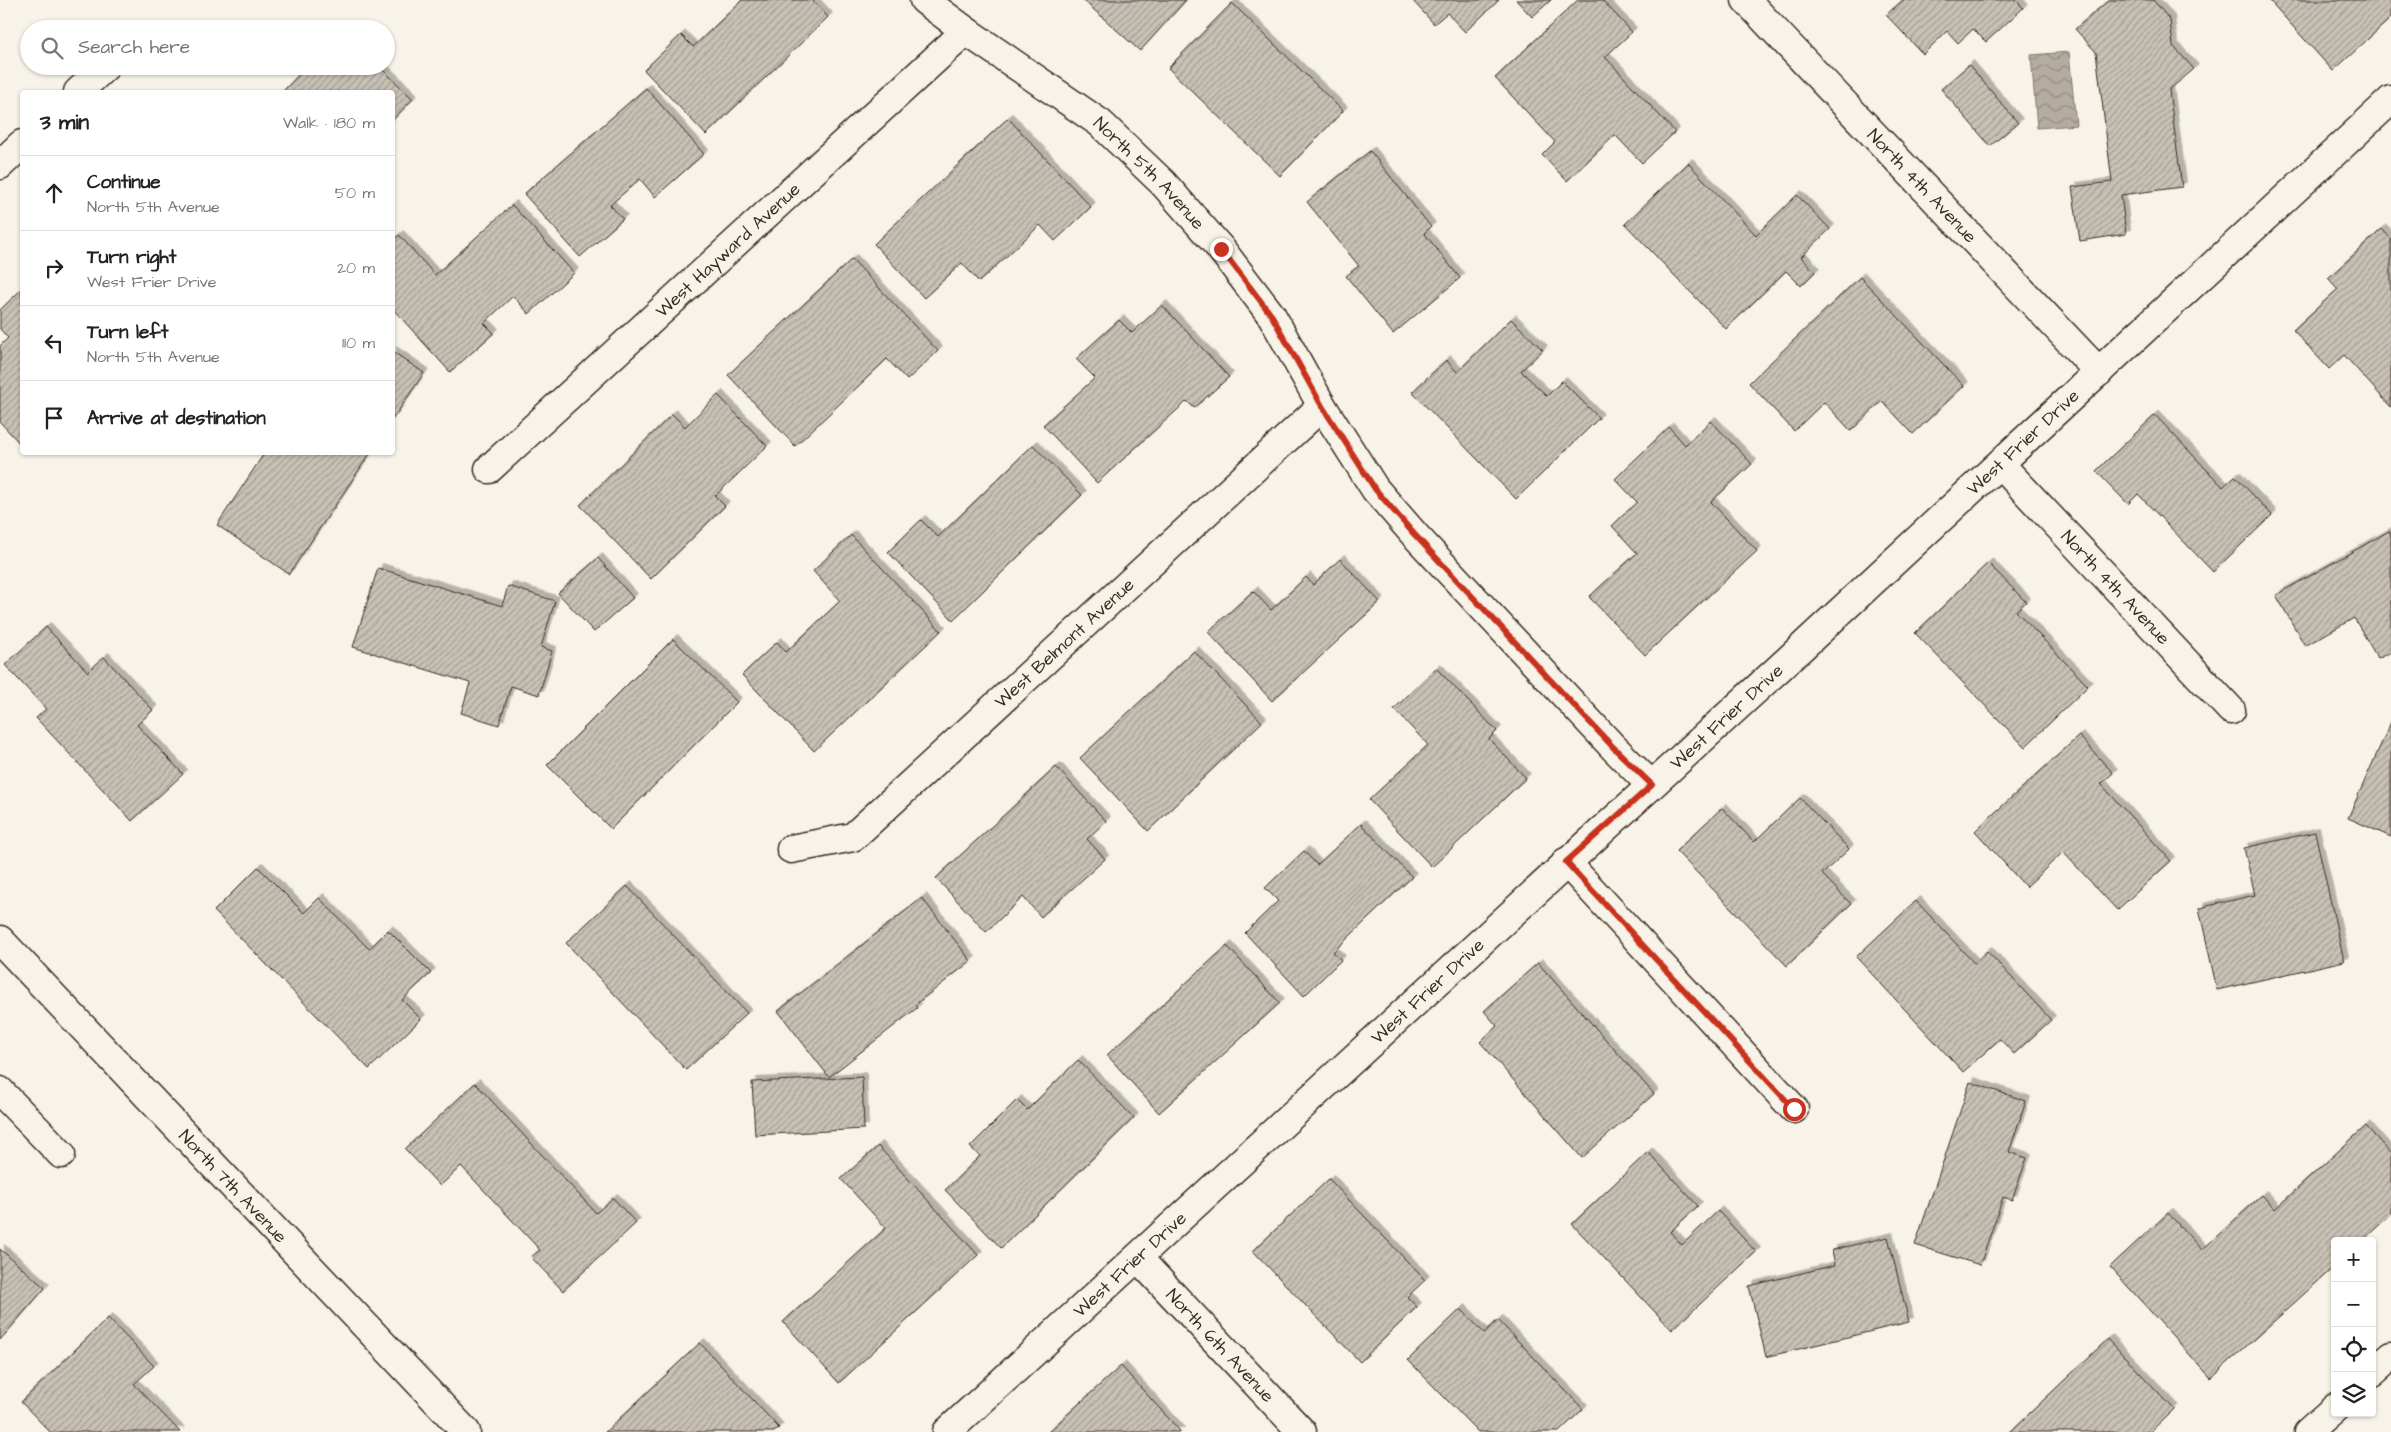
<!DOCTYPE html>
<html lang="en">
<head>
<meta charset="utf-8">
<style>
  body { margin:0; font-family:"Architects Daughter",sans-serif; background:#f6f6f6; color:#222 }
  .controls { position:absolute; right:15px; bottom:15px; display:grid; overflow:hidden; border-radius:5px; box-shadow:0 1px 4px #0004 }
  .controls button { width:45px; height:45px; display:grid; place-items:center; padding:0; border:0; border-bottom:1px solid #e0e0e0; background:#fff; color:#222; font:25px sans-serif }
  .stop { position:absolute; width:15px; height:15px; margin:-11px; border:4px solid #c8321e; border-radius:50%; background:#fff }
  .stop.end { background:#c8321e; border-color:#fff; box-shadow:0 1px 5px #0008 }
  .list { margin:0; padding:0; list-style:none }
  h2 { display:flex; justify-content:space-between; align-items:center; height:65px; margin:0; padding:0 20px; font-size:21px }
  h2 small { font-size:16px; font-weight:400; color:#767676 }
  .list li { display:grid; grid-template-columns:32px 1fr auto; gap:15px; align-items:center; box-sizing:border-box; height:75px; padding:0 20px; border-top:1px solid #e0e0e0 }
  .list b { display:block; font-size:19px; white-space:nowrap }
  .list p { margin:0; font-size:16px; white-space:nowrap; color:#767676 }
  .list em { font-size:16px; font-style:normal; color:#767676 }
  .icon { flex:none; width:28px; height:28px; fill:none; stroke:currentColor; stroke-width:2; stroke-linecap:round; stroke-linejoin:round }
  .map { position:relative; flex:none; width:2391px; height:1432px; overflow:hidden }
  .search { position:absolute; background:#fff; box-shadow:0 1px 4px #0004; left:20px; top:20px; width:375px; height:55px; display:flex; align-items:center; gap:12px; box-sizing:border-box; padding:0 18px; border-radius:28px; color:#767676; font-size:19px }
  .panel { position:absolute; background:#fff; box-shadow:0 1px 4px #0004; left:20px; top:90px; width:375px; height:365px; border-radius:5px }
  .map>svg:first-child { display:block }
  .water { fill:url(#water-waves); stroke:#84786c }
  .building { fill:url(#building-hatch); stroke:#3b2a1e; filter:url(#shadow) }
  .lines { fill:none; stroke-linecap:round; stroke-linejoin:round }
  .minor-casing { stroke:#3b2a1e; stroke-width:31 }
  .secondary-casing { stroke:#3b2a1e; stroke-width:31 }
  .minor { stroke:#f7f3e8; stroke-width:28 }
  .secondary { stroke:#f7f3e8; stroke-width:28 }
  .route { stroke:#c8321e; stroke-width:6 }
  .labels { text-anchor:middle; stroke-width:4; stroke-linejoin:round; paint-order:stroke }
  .street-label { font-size:18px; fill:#3b2a1e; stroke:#f7f3e8 }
</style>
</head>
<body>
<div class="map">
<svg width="2391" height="1432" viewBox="0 0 2391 1432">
  <defs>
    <pattern id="water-waves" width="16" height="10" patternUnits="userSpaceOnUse" patternTransform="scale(1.25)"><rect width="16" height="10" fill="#b4aca0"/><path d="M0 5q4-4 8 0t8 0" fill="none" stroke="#948c82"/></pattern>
    <pattern id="building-hatch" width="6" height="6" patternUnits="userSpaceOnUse" patternTransform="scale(1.25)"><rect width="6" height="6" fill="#c8c1b6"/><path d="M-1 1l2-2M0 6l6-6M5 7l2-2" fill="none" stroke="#a49d93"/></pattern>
    <filter id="shadow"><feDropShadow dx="4.5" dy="-4.5" stdDeviation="0" flood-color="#0004"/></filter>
  </defs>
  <rect width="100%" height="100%" fill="#f7f3e8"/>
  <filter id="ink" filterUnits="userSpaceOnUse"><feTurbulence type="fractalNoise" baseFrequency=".02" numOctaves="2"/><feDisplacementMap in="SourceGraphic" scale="10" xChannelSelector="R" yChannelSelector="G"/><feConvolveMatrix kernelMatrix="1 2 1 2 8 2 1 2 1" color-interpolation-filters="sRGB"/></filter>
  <g filter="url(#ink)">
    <path class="water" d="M2069 52 2076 125 2037 128 2031 55Z"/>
    <path class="building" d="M742 0H812L828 17 706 135 644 70 681 35 693 47Z
      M1083 0H1186L1140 51Z
      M1412 0H1499L1465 32 1447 13 1434 24Z
      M1516 0H1551L1532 17Z
      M1578 0H1602L1632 32 1605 57 1675 132 1642 163 1615 135 1567 181 1542 155 1555 142 1495 78Z
      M1903 0H2016L2023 8 1986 42 1973 29 1958 43 1947 31 1923 54 1886 15Z
      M2109 0H2153L2170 20 2173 46 2194 69 2169 90 2182 187 2121 195 2126 234 2080 241 2072 187 2112 182 2096 52 2075 29Z
      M2269 0H2391V18L2333 71Z
      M1232 3 1343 111 1280 176 1168 68Z
      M1969 65 2018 123 1990 146 1941 89Z
      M307 66H379L413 99 392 121V92H282Z
      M646 88 704 154 655 197 640 179 610 205 623 219 580 257 524 194Z
      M1008 118 1091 207 1055 241 1040 225 979 282 962 263 924 298 874 244Z
      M1370 151 1431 227 1424 233 1460 278 1393 334 1346 276 1359 266 1307 202Z
      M1688 163 1756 235 1797 195 1830 229 1801 257 1815 272 1801 286 1786 271 1726 329 1625 224Z
      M512 205 574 273 529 314 513 296 484 323 494 333 450 372 392 308V241L399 235 435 275Z
      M2382 229 2391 239V407L2344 355 2329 369 2293 330 2338 289 2328 278Z
      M852 259 938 351 907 380 887 359 795 446 728 375Z
      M1860 277 1964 386 1913 434 1882 401 1851 431 1824 402 1794 431 1749 383Z
      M22 289V446L0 422V346L8 338 0 329V310Z
      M1162 305 1229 377 1194 408 1187 401 1097 483 1043 425 1095 378 1076 359 1119 320 1132 333Z
      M1511 319 1543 350 1521 371 1547 396 1562 381 1599 418 1516 499 1412 392 1446 360 1457 372Z
      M392 351 424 373 392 420Z
      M718 395 767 446 715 496 725 506 651 579 580 505 672 414 685 427Z
      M2155 415 2223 487 2235 476 2272 515 2213 572 2138 494 2128 504 2096 471Z
      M1711 421 1752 464 1711 502 1757 551 1645 655 1589 597 1637 553 1612 526 1637 502 1615 479 1669 427 1685 445Z
      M1033 445 1082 495 953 620 888 552 921 520 938 537Z
      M265 452H371L289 574 217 525Z
      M2389 531 2391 535V652L2378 659 2354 618 2305 646 2276 595Z
      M851 535 941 631 814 751 742 675 777 642 786 652 840 601 813 571Z
      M598 558 633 598 594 632 558 593Z
      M1340 559 1380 602 1272 701 1208 632 1253 591 1271 610 1306 577 1313 585Z
      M1988 563 2026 602 2016 611 2088 686 2025 747 1915 633Z
      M378 568 502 606 508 586 555 601 541 647 552 651 539 695 511 686 499 725 461 713 470 683 353 647Z
      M46 627 88 672 104 657 153 710 137 725 183 774 132 821 36 718 46 709 5 665Z
      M673 639 737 702 611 829 547 765Z
      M1194 651 1262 722 1148 831 1080 758Z
      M1436 668 1497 731 1489 739 1526 778 1432 867 1369 800 1428 745 1394 709Z
      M2391 722V837L2348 818Z
      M2079 736 2113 773 2101 784 2171 861 2117 910 2063 852 2026 887 1975 831Z
      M1056 767 1106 821 1087 839 1105 859 1041 917 1023 897 986 932 936 878Z
      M1800 798 1849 849 1822 874 1851 904 1787 966 1676 851 1722 808 1754 842Z
      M1361 824 1412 877 1333 952 1341 960 1304 996 1245 933 1278 901 1265 888 1304 851 1317 865Z
      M2315 832 2344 961 2217 990 2199 908 2255 895 2244 848Z
      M258 867 304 913 319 898 369 949 388 930 431 973 402 1000 421 1019 369 1069 214 911Z
      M627 886 747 1013 686 1070 566 943Z
      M922 898 971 961 915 1005 917 1008 829 1077 778 1011Z
      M1916 901 1974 963 1987 951 2051 1020 2014 1054 2000 1039 1963 1072 1856 957Z
      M1227 946 1280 1003 1159 1113 1107 1055Z
      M1538 963 1654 1094 1582 1158 1480 1042 1497 1026 1484 1011Z
      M1078 1060 1134 1118 1001 1248 945 1190 980 1156 970 1147 1017 1100 1027 1110Z
      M862 1077 864 1129 755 1135 752 1082Z
      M1970 1082 2026 1101 2009 1152 2027 1158 2012 1200 2003 1197 1980 1265 1915 1245Z
      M475 1083 596 1213 613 1198 636 1223 563 1291 531 1257 540 1250 461 1166 440 1186 405 1149Z
      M2366 1126 2391 1154V1214L2362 1241H2335V1266L2211 1378 2110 1267 2168 1213 2202 1250 2262 1195 2275 1209Z
      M878 1146 978 1255 839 1383 783 1322 886 1228 841 1179Z
      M1648 1152 1698 1206 1670 1232 1682 1245 1718 1211 1756 1252 1672 1330 1572 1224Z
      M1329 1179 1425 1280 1407 1297 1417 1307 1360 1362 1253 1251Z
      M1888 1237 1909 1322 1766 1357 1749 1286 1835 1265 1832 1250Z
      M0 1249 45 1288 0 1340Z
      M1461 1309 1484 1333 1498 1320 1583 1409 1559 1432H1478L1408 1360Z
      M108 1318 154 1366 134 1384 180 1432H50L21 1402Z
      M2108 1339 2174 1409 2150 1432H2010Z
      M700 1343 779 1428 774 1432H605Z
      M1121 1366 1181 1432H1049V1431Z"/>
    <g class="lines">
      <g class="minor-casing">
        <g id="minor">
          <path id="s1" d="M924 0 966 31 1100 123 1163 183 1221 249 1272 316 1322 406 1375 489 1414 534 1613 747 1651 785"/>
          <path id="s2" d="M1746 0 2099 372"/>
          <path d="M78 92 106 66"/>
          <path d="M0 165 22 144"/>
          <path id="s3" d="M2000 464 2231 710"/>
          <path id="s4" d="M489 469 966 31"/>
          <path id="s5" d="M791 849 853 837 1322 406"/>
          <path d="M1566 862 1794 1109"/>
          <path d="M0 1091 61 1154"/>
          <path id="s6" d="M1138 1258 1302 1432"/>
          <path d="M2372 1373 2391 1356"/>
          <path id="s7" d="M947 1432 1787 661 2391 100"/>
          <path d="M2308 1432 2335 1408"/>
        </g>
      </g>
      <g class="secondary-casing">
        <g id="secondary">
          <path id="s8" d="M0 940 466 1432"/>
        </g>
      </g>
      <use href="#minor" class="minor"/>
      <use href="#secondary" class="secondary"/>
    </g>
  </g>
  <g class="lines" filter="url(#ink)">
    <path class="route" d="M1221 249 1272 316 1322 406 1375 489 1414 534 1613 747 1652 785 1566 862 1794 1109"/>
  </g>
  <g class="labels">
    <g class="street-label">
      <text dy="6" stroke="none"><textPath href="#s1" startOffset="285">North 5th Avenue</textPath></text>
      <text dy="6" stroke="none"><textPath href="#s2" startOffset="256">North 4th Avenue</textPath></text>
      <text dy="6" stroke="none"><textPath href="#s4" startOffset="324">West Hayward Avenue</textPath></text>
      <text dy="6" stroke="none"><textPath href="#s7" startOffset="1462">West Frier Drive</textPath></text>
      <text dy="6" stroke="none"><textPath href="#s3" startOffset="169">North 4th Avenue</textPath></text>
      <text dy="6" stroke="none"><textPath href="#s5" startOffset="350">West Belmont Avenue</textPath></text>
      <text dy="6" stroke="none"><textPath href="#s7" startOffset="1058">West Frier Drive</textPath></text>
      <text dy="6" stroke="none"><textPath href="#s7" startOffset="652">West Frier Drive</textPath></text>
      <text dy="6" stroke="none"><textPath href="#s8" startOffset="339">North 7th Avenue</textPath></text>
      <text dy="6" stroke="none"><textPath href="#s7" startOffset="248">West Frier Drive</textPath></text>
      <text dy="6" stroke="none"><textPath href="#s6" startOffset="120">North 6th Avenue</textPath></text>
    </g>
  </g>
</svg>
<div class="controls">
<button>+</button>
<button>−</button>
<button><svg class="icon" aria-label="locate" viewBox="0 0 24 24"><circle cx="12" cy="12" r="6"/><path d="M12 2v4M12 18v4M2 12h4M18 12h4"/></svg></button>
<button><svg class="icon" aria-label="layers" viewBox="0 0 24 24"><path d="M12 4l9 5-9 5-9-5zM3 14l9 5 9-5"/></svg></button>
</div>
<div class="stop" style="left:1794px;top:1109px"></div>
<div class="stop end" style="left:1221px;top:249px"></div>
<div class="search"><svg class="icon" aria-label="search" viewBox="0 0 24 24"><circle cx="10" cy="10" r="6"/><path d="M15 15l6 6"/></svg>Search here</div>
<section class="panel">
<h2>3 min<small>Walk · 180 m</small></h2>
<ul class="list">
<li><svg class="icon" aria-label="ahead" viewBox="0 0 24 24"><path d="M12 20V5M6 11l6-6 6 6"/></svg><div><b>Continue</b><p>North 5th Avenue</p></div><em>50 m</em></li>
<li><svg class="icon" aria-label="right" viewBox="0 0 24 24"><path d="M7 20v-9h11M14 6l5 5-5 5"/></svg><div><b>Turn right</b><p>West Frier Drive</p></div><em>20 m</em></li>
<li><svg class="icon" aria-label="left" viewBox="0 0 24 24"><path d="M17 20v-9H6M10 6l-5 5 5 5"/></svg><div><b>Turn left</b><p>North 5th Avenue</p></div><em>110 m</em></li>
<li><svg class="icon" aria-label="arrive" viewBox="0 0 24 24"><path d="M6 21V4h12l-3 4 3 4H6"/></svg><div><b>Arrive at destination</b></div></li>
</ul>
</section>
</div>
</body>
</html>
